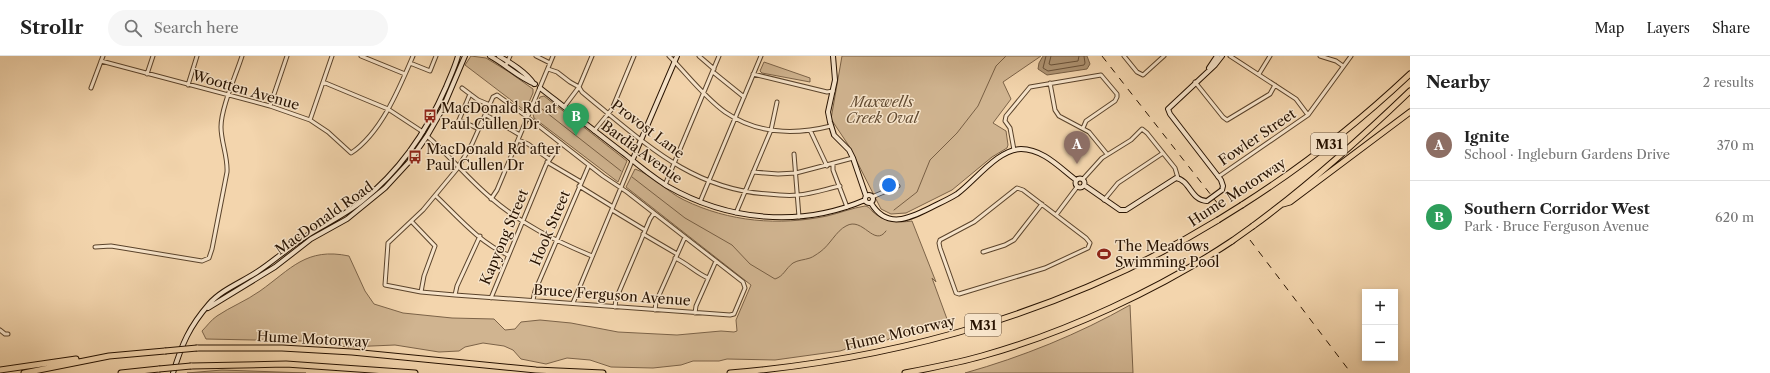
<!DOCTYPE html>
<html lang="en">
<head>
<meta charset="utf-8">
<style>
  body { margin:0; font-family:"Libre Caslon Text",serif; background:#f6f6f6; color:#222 }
  .controls { position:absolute; right:12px; bottom:12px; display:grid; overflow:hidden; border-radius:0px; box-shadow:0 2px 6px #0003 }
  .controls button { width:36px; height:36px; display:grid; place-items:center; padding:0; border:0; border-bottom:1px solid #e0e0e0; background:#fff; color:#222; font:20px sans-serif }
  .you { position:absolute; left:889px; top:129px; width:14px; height:14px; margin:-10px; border:3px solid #fff; border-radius:50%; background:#1a73e8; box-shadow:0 0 0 6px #1a73e833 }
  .badge { display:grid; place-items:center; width:26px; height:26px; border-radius:50%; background:#7c3aed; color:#fff; font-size:13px; font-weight:700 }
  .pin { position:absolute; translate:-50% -33px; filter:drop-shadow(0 1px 2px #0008) }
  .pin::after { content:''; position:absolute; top:21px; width:14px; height:12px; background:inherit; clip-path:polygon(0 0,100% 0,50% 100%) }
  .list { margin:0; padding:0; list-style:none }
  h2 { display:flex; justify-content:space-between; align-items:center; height:52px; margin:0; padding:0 16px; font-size:17px }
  h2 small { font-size:13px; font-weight:400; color:#767676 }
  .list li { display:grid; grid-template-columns:26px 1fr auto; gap:12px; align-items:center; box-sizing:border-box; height:72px; padding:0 16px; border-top:1px solid #e0e0e0 }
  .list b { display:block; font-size:15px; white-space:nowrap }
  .list p { margin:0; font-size:13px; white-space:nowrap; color:#767676 }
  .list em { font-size:13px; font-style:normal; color:#767676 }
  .icon { flex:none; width:22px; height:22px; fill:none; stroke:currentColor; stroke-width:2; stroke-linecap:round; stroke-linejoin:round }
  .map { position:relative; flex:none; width:1410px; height:317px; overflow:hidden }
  header { display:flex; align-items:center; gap:24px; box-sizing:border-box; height:56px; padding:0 20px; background:#fff; border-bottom:1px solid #e0e0e0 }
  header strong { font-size:19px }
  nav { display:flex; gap:22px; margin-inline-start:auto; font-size:14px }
  .search { width:280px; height:36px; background:#f6f6f6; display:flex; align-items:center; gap:10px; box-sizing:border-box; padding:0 14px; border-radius:22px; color:#767676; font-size:15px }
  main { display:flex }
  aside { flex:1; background:#fff }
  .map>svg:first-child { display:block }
  .green { fill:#d0b490; stroke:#7c6348 }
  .water { fill:#ae9372; stroke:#785f44 }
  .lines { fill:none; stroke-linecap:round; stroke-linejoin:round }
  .shore { stroke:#6a5239; stroke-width:1 }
  .stream { stroke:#785f44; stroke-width:1 }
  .street-casing { stroke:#5a432b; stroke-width:5 }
  .secondary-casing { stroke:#271200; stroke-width:6 }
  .highway-casing { stroke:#271200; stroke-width:7 }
  .street { stroke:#f7e4ca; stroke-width:3 }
  .secondary { stroke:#f7e4ca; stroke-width:4 }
  .highway { stroke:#f3d5ad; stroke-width:5 }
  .rail { stroke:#271200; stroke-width:1; stroke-dasharray:7 7; stroke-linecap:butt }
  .secondary-bridge-casing { stroke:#271200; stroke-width:6; stroke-linecap:butt }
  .highway-bridge-casing { stroke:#271200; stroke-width:7; stroke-linecap:butt }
  .secondary-bridge { stroke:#f7e4ca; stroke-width:4 }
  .highway-bridge { stroke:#f3d5ad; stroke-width:5 }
  .labels { text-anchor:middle; stroke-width:3; stroke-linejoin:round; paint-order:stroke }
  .shield { fill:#f7e4ca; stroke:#65513d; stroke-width:1 }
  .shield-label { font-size:13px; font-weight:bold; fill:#271200 }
  .street-label { font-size:14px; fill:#271200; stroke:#f7e4ca }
  .park-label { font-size:14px; font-style:italic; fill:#624b32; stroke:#f7e4ca }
  .poi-label { font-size:14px; fill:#271200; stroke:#f7e4ca; text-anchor:start }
</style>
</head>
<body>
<header>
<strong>Strollr</strong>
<div class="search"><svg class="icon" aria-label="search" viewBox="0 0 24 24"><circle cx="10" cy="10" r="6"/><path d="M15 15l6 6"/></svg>Search here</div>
<nav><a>Map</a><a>Layers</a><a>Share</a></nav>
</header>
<main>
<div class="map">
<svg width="1410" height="317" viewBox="0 0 1410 317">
  <rect width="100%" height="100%" fill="#f3d5ad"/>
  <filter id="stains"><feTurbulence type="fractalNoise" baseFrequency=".005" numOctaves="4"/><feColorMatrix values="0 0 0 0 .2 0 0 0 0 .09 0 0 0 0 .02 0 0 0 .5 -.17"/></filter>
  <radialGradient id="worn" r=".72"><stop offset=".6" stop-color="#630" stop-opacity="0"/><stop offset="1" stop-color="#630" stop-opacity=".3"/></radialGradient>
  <path class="green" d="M471 0 486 2 509 16 533 33V37L526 53 524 54 465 9Z
    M842 0H1041L1003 26 1011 43 993 67 1006 75 1008 89 1007 92 992 101 952 134 906 157 891 158 881 153 849 90 831 63Z
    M764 6 810 22V26L762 17 760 15Z
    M544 40 627 105 618 126 534 62 533 58 540 41Z
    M635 113C653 119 667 136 684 144 729 166 779 170 827 160 840 157 852 152 865 150 870 151 870 153 873 156 884 166 898 167 912 165L936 226 932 222 947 263 900 278 887 284 862 288 840 295 775 304 727 303 719 305H693L681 309 653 312 611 311 590 304 567 302 546 308 521 303 513 294 504 290 483 287 465 291 459 295 439 296 395 289 348 291 302 285 206 283 202 275C207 270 211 264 217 260 230 251 246 245 260 235 291 213 306 191 349 200L365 235 374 248 403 257 452 262 494 263 505 274 515 273 521 266 540 264 571 267 618 276 677 279 721 275 734 276 737 275 736 264 751 229 626 131Z
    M1130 249 1133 317H965C1022 301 1079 278 1130 249Z
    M222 314 306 317H187Z"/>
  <path class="water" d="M1043 0H1087L1090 8 1087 13 1047 19 1038 13 1039 7Z"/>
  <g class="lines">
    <path class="shore" d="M1046 0 1043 12 1048 15 1084 9 1085 7 1084 0
      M1051 0 1049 8 1051 9 1078 5 1079 0"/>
    <path class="stream" d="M542 53 621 115
      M632 121 685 162 732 189 750 208 775 223C784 220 785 213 793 207 798 204 804 204 810 202 813 201 817 198 820 196 830 189 836 175 846 170 863 160 874 192 886 175
      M894 154 917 136 930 104 957 77 978 50 996 10 1006 0"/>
    <g class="street-casing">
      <path id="street" d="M361 0 405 18
        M536 0 550 7
        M669 0C687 18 704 41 725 56 757 78 795 79 831 70
        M699 0 714 13
        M1124 0 1137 16 1143 19 1164 0
        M1230 0 1296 43 1308 59
        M1320 0 1336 5 1343 10
        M101 5 270 50 310 64 328 76 351 97C381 77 399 33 413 0
        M410 7 430 15 436 0
        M506 9 510 0
        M548 13 557 16 570 26 579 31 582 36 594 46C648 90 695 134 768 138 777 139 788 140 798 139 812 138 826 133 840 130
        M713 16 744 41
        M147 18 153 0
        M753 18 827 36 833 35
        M1259 18 1270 0
        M323 26 388 53 423 76
        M1195 26 1223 61 1227 64 1270 38 1275 29
        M1050 27 1055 54 1059 60 1089 76 1107 98
        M188 29 197 0
        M91 32 103 0
        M462 32 478 44 490 49
        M470 38 459 64 479 73
        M497 39 526 60 603 120 627 136 743 226 745 232 734 258 730 259 455 239 421 236 385 229 388 187 423 154 457 113 472 88 493 41Z
        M270 50 287 0
        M564 51 579 31 592 0
        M486 59 520 79
        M310 64 332 0
        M810 74 827 110
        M594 75 612 53 634 0
        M427 80C450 100 468 123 491 142 521 168 556 185 592 200
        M518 84 528 88 549 103
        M1014 94 1010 72 1005 65 1006 60 1030 31 1101 19 1117 38V41L1115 45 1086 65 1083 72
        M794 98 799 161
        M547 106 581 126
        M833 108V114L847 151
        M753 116 778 118 796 117 853 102
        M1218 121 1308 59 1351 0
        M1083 123 1102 102 1131 84 1142 73 1147 77 1175 112 1178 122
        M665 129 719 0
        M579 130 613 151
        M1017 132 1023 134 1086 182 1090 187 1088 192 1045 212 959 238 956 237 940 192 939 187 940 184 974 166Z
        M436 140C458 161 480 187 508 199
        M872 141 898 130
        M491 143 497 134 553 0
        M1104 144 1118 127 1163 97
        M700 146 761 0
        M612 154 645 174
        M736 157 771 74 777 46
        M1056 159 1077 131
        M412 166 435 190 424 220 421 236
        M643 178 677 198
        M95 191 111 190 202 205 209 202 212 193 227 116C228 101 221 86 221 71 221 52 236 19 242 0
        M983 196 1005 189 1014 184 1042 148
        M675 202C687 207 696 217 708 222
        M455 239 457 230 480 180
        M491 242 546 109 561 87
        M533 244 535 235 589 109
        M573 247 632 105
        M615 251 616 243 650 163 654 157
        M655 254 656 246 685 181
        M695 257 696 250 716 205
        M0 274 5 278H8"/>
    </g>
    <g class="secondary-casing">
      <path id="secondary" d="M490 0C505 8 519 22 535 28
        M499 0C511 7 526 16 534 28
        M833 0 835 24 828 56 830 66 834 79 849 94 853 102 866 140
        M1209 12 1217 0
        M540 32C568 54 597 77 626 99 639 110 653 121 667 130 728 165 800 172 865 144
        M632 105 677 0
        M1075.5 127a4.5 4.5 0 1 1 9 0a4.5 4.5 0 1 1-9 0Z
        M1084 129 1120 154H1126L1176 122C1190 124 1191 145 1207 145
        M1222 134 1223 130 1221 124 1170 58 1168 53 1215 9 1222 0
        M865 143a4 4 0 1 1 8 0a4 4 0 1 1-8 0Z
        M871 147C887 174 910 162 932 151 940 147 949 143 957 138 975 125 998 93 1021 93 1043 93 1060 112 1076 124
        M208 252 275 211 311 183 347 163 385 132 409 106 427 80 442 54 465 0
        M173 317C182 288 189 271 209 248 221 234 242 226 257 216 274 205 289 191 306 180 325 168 345 159 362 145 401 114 427 75 446 31 450 21 455 11 458 0"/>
    </g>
    <g class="highway-casing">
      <path id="highway" d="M1283 148 1290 146 1410 56
        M1242 149C1302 111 1358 67 1410 18
        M1253 170C1309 129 1360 83 1410 35
        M197 292H282L352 296 536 314 603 317
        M191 310 286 308 415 317
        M0 314 76 303
        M24 317 109 300 165 295
        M121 317 159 313
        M730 317C901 303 1071 254 1218 164
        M905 317C931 312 957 307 982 300 1065 277 1160 233 1232 185"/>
    </g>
    <use href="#street" class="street"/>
    <use href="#secondary" class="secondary"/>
    <use href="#highway" class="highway"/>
    <path class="rail" d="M1102 0 1222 153
      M1250 184 1351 317"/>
    <g class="secondary-bridge-casing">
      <path id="secondary-bridge" d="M1207 145 1222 134"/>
    </g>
    <g class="highway-bridge-casing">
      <path id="highway-bridge" d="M1218 164 1242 149
        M1232 185 1253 170
        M165 295 197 292
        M159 313 191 310"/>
    </g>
    <use href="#secondary-bridge" class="secondary-bridge"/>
    <use href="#highway-bridge" class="highway-bridge"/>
  </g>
  <defs>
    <g id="bus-bare" transform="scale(1.08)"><path d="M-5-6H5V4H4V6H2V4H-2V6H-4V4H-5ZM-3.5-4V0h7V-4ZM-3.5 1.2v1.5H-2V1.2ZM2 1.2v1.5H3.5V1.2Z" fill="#8f2418" stroke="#f7e4ca" stroke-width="2.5" paint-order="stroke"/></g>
    <g id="stadium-bare" transform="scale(1.08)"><path d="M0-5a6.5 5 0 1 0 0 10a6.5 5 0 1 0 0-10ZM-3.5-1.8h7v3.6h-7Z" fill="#8f2418" stroke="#f7e4ca" stroke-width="2.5" paint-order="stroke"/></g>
  </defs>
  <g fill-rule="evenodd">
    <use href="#bus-bare" x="430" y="60"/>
    <use href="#bus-bare" x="415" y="101"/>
    <use href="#stadium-bare" x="1104" y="198"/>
  </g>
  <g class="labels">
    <g class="shield">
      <rect x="1311" y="77" width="36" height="22" rx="3"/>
      <rect x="965" y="258" width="36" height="22" rx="3"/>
    </g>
    <g class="shield-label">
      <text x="1329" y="93">M31</text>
      <text x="983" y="274">M31</text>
    </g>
    <g class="street-label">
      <text transform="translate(246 34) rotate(16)" y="5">Wootten Avenue</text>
      <text transform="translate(648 73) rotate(37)" y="5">Provost Lane</text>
      <text transform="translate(1257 81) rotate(-34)" y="5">Fowler Street</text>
      <text transform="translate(642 96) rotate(36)" y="5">Bardia Avenue</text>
      <text transform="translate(1237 136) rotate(-33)" y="5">Hume Motorway</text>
      <text transform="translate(324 162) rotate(-35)" y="5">MacDonald Road</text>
      <text transform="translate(550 172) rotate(-67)" y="5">Hook Street</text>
      <text transform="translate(504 181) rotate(-67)" y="5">Kapyong Street</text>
      <text transform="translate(612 239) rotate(4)" y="5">Bruce Ferguson Avenue</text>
      <text transform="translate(900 277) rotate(-13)" y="5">Hume Motorway</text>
      <text transform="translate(313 283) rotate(3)" y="5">Hume Motorway</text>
    </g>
    <g class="park-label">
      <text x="882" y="51">Maxwells<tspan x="882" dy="16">Creek Oval</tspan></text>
    </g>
    <g class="poi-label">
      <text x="441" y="57">MacDonald Rd at<tspan x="441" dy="16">Paul Cullen Dr</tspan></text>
      <text x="426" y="98">MacDonald Rd after<tspan x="426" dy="16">Paul Cullen Dr</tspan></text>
      <text x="1115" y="195">The Meadows<tspan x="1115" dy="16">Swimming Pool</tspan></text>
    </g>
  </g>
  <rect width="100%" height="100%" filter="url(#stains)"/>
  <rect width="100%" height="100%" fill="url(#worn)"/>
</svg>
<div class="controls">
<button>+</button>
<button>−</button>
</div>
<div class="you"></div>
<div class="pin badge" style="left:1077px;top:108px;background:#8d6e63">A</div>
<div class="pin badge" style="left:576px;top:80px;background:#2e9e5b">B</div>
</div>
<aside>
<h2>Nearby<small>2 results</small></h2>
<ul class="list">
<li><span class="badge" style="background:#8d6e63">A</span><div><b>Ignite</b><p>School · Ingleburn Gardens Drive</p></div><em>370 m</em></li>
<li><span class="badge" style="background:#2e9e5b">B</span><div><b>Southern Corridor West</b><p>Park · Bruce Ferguson Avenue</p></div><em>620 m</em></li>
</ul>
</aside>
</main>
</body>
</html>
